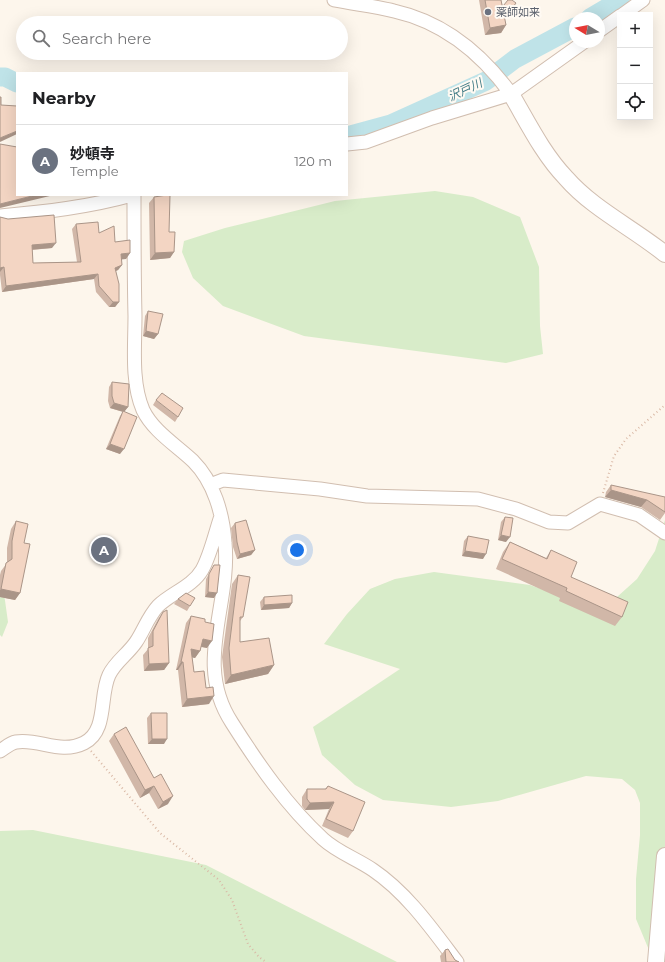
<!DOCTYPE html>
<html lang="en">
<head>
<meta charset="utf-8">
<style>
  body { margin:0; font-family:Montserrat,"Noto Sans JP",sans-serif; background:#f2f2f2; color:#202124 }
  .controls { position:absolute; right:12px; top:12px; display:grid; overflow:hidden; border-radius:0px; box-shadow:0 4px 16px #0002 }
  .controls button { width:36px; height:36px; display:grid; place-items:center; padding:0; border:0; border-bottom:1px solid #e0e0e0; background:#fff; color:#202124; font:20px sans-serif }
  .compass { position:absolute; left:569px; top:12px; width:36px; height:36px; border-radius:50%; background:#fff; box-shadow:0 4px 16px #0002; rotate:280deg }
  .you { position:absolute; left:297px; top:550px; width:14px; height:14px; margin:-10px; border:3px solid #fff; border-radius:50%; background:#1a73e8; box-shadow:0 0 0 6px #1a73e833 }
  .badge { display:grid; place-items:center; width:26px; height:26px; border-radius:50%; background:#111827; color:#fff; font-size:13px; font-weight:700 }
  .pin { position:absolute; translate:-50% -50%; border:2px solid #fff; box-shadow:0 1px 4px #0006 }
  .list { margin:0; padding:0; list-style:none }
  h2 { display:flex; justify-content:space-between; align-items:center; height:52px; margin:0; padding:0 16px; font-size:17px }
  h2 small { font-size:13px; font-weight:400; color:#757577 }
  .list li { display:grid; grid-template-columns:26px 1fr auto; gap:12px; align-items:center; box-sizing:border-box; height:72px; padding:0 16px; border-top:1px solid #e0e0e0 }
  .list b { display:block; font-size:15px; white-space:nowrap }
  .list p { margin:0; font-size:13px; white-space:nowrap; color:#757577 }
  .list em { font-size:13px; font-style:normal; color:#757577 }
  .icon { flex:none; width:22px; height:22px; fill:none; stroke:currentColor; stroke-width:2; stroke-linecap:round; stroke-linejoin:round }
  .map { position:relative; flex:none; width:665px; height:962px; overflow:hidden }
  .search { position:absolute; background:#fff; box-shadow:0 4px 16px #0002; left:16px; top:16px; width:332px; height:44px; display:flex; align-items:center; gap:10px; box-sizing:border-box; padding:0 14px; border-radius:22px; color:#757577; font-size:15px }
  .panel { position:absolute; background:#fff; box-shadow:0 4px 16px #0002; left:16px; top:72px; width:332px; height:124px; border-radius:0px }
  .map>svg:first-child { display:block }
  .green { fill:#d8ecc9 }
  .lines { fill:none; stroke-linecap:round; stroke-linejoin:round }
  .river { stroke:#bfe3e8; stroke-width:19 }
  .minor-casing { stroke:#d1beb0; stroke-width:15 }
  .tertiary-casing { stroke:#d1beb0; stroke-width:18 }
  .path { stroke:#d9b8a5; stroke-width:2; stroke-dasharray:1 3; stroke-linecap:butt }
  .minor { stroke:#fff; stroke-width:13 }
  .tertiary { stroke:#fff; stroke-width:16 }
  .wall { fill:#d1b7a8 }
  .shaded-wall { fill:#aa9588 }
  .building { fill:#f3d5c3; stroke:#aa9588 }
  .worship-dot { fill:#6b7280; stroke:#fffaf3; stroke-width:1.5 }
  .labels { text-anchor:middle; stroke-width:4; stroke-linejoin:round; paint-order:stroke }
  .worship-label { font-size:11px; fill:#5b616d; stroke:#fffaf3; text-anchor:start }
  .water-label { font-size:12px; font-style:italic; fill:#437c86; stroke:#fffaf3 }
</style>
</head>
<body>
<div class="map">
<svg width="665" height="962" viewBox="0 0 665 962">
  <rect width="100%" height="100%" fill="#fdf6ec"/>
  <path class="green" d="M435 191 473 197 520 217 539 267 540 326 543 354 506 363 304 336 223 306 193 278 182 252 184 241 225 228 335 201Z
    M665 520V962H654L636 919V879L640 835V803L635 790 622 779 586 776 498 801 451 807 383 800 355 785 322 755 313 727 400 669 324 644 347 614 370 589 395 579 434 572 530 585 589 606 617 597 637 579 655 551Z
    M0 574 2 579 8 622 2 637 0 635Z
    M33 830 206 865 397 962H0V831Z"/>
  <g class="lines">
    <path class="river" d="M590 18 620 0
      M0 77H5L17 83
      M347 136 391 124 486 81 515 59 575 27"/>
    <g class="minor-casing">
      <path id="minor" d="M334 0C354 4 374 6 394 11 443 22 482 54 511 94
        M622 15 643 0
        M599 31 620 16
        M347 144 366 142 432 118 511 94 584 42
        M134 195C134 235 134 276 135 316 135 346 131 382 143 410 153 431 176 445 193 461 214 482 223 514 225 543 231 605 193 664 232 723 258 764 287 806 323 839 337 852 357 859 373 870 407 893 432 929 457 962
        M0 216C45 212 89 207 132 195
        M210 485 223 480 320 489 367 496 478 499 516 509 549 522 568 523 600 504 639 515 665 533
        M0 751C5 748 10 743 16 742 39 738 60 755 84 743 108 731 99 696 109 675 115 662 128 654 136 642 144 630 148 617 158 606 171 593 192 587 202 570 210 556 215 534 220 519"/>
    </g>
    <g class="tertiary-casing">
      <path id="tertiary" d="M511 94C528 123 543 154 566 178 593 209 633 228 665 254
        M656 962 665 856"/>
    </g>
    <path class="path" d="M603 493 614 456 626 439 665 405
      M91 751 160 833 219 880 232 900 248 944 259 957 266 962"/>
    <use href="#minor" class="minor"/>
    <use href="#tertiary" class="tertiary"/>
  </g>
  <path class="wall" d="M479 0H501L503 7 508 0 516 3 508 14 503 10 506 25 501 33 485 35Z
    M154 197 169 232 174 252 170 258 150 260 149 203Z
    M0 217 52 248 32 250 33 263 77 262 72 229 76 224 99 233 115 242 130 253 126 259H121L122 265 118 270 116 271 119 302 115 307H109L96 292 94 279 2 292 0 275Z
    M148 311 158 334 154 339 143 336 145 316Z
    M112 382 128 407 124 412 120 454 106 449 120 416 123 412 110 408 108 401 109 387Z
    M156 400 178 417 175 422 153 405Z
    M611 485 665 504V513L660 520 641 507 605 497 606 492Z
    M505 517 506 542 498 540 501 522Z
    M16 521 24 543 20 593 15 600 0 597V575L1 571 7 563V548L11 529Z
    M235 523 255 550 251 555 237 559 233 547 231 528Z
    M468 536 483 559 462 556 464 541Z
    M510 542 546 558 551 550 571 577 622 617 615 626 559 601 560 598 496 569 503 552Z
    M214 565V598L205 597 206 579Z
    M238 575 243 617 240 621V642L274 665 268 674 225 684 222 657 232 584Z
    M264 597 292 603 289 608 261 610 260 602Z
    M178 599 190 606 187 611 174 604Z
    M163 612 169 663 164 670 144 671 143 655 148 649V638L158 619Z
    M191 616 205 622 207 648 201 647 200 651 195 658 192 657 194 672 206 688 209 704 182 707 178 670H176L186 623Z
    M151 713 164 744H148L147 718Z
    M114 734 168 804 158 809 149 793 140 798 109 741Z
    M328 786 353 831 348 838 322 826 329 809 305 810 302 806V797L307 789H325Z
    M445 950 455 960 459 962H441L440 956Z"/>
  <path class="shaded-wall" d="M506 25 501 33 485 35 490 28Z
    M17 131V134L0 142V138Z
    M36 195H54L0 208V204Z
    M56 243 52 248 28 250 32 245Z
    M174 252 170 258 150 260 155 253Z
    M130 253 126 259 117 260 121 254Z
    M122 265 118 270 111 273 115 268Z
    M4 267 0 272V268Z
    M98 274 94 279 2 292 6 286Z
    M113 302H119L115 307H109Z
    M146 331 158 334 154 339 143 336Z
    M114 403 128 407 124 412 110 408Z
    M110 444 124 449 120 454 106 449Z
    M611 490 647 500 641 507 605 497Z
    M501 535 510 537 506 542 498 540Z
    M255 550 251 555 237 559 240 554Z
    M465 551 486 554 483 559 462 556Z
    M1 589 20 593 15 600 0 597V590Z
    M208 592 217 593 214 598 205 597Z
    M292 603 289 608 261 610 264 605Z
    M203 639 212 641 207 648 198 646Z
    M191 649 200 651 195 658 186 656Z
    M181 662H183L178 670H176Z
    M169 663 164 670 144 671 149 664Z
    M274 665 268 674 225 684 231 675Z
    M214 696 209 704 182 707 187 699Z
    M152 739H167L164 744H148Z
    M154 786 149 793 140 798 145 790Z
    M173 796 168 804 158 809 163 802Z
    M334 802 329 809 305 810 310 803Z"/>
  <path class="building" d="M485 0H501L506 25 490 28Z
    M508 0H512L516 3 510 11 503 6Z
    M0 97H1V105L17 106V131L0 138Z
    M0 144 17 147V195H36L0 204Z
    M167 195H170L169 232H175L174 252 155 253 154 197Z
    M54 215 56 243 32 245 33 263 81 262 76 224 98 222 99 233 114 226 115 242 130 240V253L121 254 122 265 115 268 119 284V302H113L99 286 98 274 6 286 4 267 0 268V217L8 219Z
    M148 311 163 314 158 334 146 331Z
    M112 382 129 384 128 407 114 403 112 396Z
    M162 393 183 408 178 417 156 400Z
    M123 411 137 417 124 449 110 444Z
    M611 485 665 497V512L647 500 611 490Z
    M505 517 513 518 510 537 501 535Z
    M246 520 255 550 240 554 237 542 235 523Z
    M16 521 28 524 24 543 30 544 20 593 1 589 6 563 12 559V541Z
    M468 536 489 540 486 554 465 551Z
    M510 542 547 559 551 550 577 562 571 577 628 602 622 617 566 591 567 588 502 559Z
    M214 565H220L217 593 208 592 209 574Z
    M238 575 250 577 243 617H240V642L269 638 274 665 231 675 229 648Z
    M186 593 195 598 190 606 178 599Z
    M292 595V603L264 605V597Z
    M167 610 169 663 149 664 148 648 153 646V631L163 612Z
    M191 616 205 619V622L214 624 212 641 203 639 200 651 191 649 194 672 204 671 206 688 213 687 214 696 187 699 183 662H181Z
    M151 713H167V739H152Z
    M126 727 154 778 161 774 173 796 163 802 154 786 145 790 114 734Z
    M328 786 365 802 353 831 326 819 334 802 310 803 307 799V789H326Z
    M448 949 455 960 459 962H446L445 950Z"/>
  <circle class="worship-dot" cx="488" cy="12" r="4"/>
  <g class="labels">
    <g class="worship-label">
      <text x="496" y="16">薬師如来</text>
    </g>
    <g class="water-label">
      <text transform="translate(465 90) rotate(-25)" y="4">沢戸川</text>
    </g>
  </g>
</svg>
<div class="controls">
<button>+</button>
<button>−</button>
<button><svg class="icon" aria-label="locate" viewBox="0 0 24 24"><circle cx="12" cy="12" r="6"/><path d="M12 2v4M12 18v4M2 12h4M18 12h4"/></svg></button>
</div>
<svg class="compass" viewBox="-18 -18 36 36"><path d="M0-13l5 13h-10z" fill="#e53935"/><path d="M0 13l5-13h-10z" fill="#757577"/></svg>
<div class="you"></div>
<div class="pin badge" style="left:104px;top:550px;background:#6b7280">A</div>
<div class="search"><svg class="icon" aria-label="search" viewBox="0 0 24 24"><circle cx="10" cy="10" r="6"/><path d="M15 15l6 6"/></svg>Search here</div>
<section class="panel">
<h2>Nearby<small></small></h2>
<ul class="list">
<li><span class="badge" style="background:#6b7280">A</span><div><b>妙頓寺</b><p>Temple</p></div><em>120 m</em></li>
</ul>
</section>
</div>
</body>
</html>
